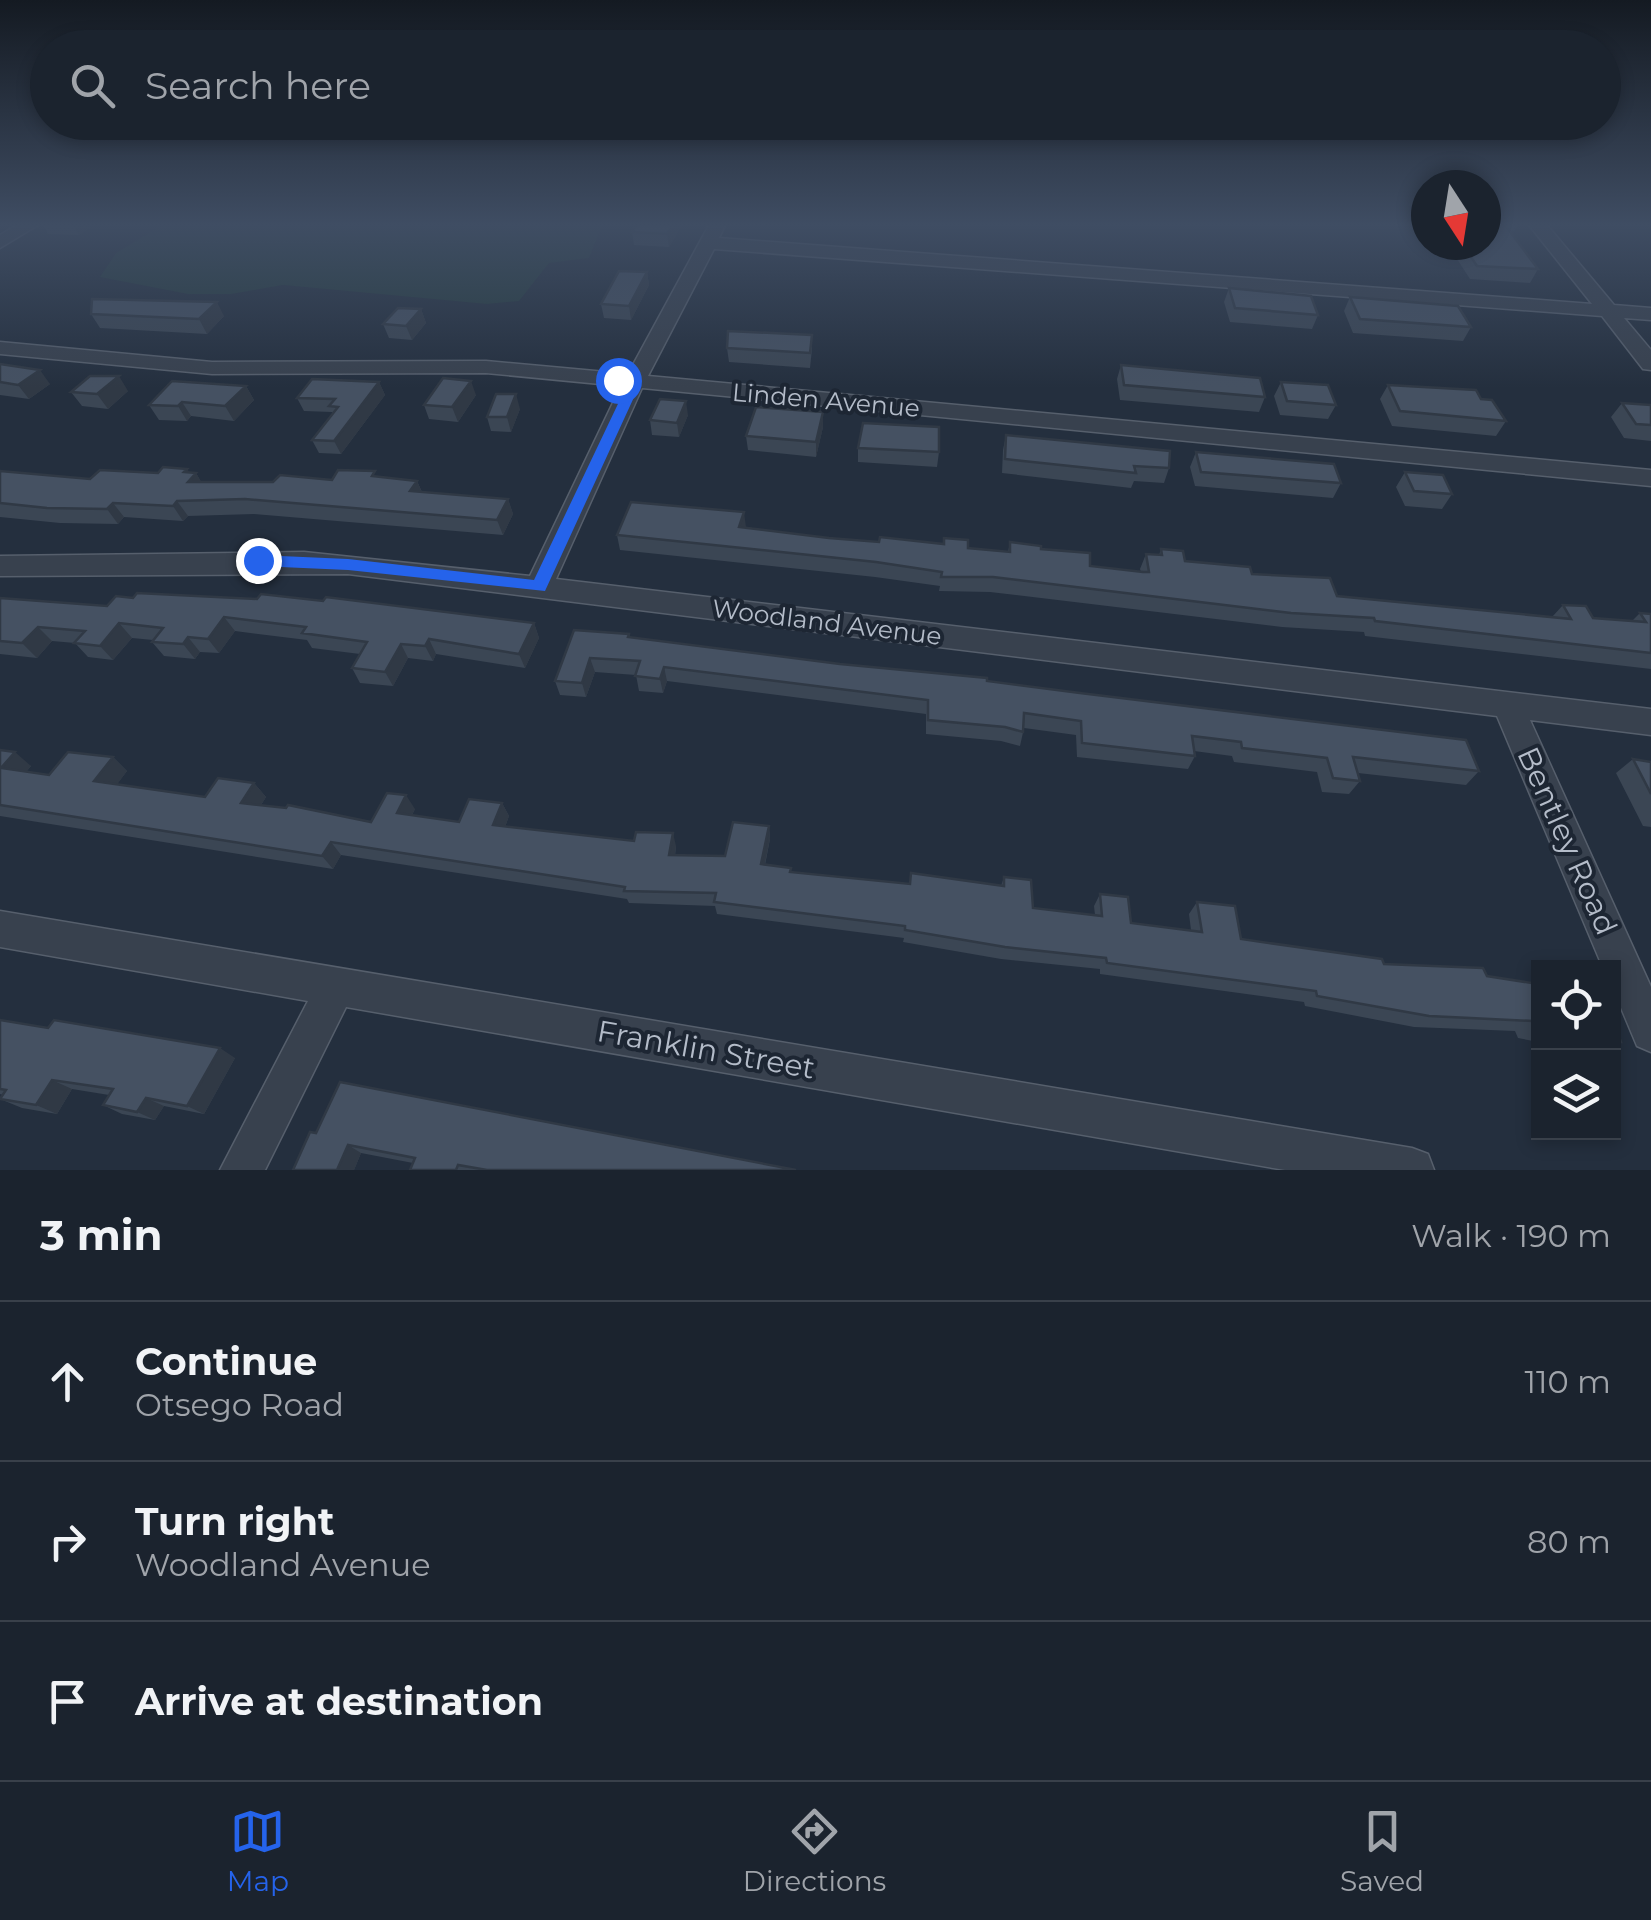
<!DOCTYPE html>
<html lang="en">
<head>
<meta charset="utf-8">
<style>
  body { margin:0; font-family:Montserrat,sans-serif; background:#282f3a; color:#f1f3f6 }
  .controls { position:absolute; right:30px; bottom:30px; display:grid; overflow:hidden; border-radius:0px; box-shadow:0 5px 15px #0003 }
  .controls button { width:90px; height:90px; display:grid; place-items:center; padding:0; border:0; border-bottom:2px solid #39404a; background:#1b232e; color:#f1f3f6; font:50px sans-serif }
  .compass { position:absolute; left:1411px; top:170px; width:90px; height:90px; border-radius:50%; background:#1b232e; box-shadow:0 5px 15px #0003; rotate:168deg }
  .stop { position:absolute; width:30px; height:30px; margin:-22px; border:8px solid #2563eb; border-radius:50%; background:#fff }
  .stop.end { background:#2563eb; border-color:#fff; box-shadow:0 2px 10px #0008 }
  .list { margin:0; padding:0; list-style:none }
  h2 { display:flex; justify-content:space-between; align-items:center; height:130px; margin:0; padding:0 40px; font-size:42px }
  h2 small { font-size:32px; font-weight:400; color:#a0a4aa }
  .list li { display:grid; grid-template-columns:65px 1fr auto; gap:30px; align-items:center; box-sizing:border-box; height:160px; padding:0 40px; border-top:2px solid #39404a }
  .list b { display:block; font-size:38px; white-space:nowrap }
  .list p { margin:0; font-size:32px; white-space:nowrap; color:#a0a4aa }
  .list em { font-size:32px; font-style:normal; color:#a0a4aa }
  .icon { flex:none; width:55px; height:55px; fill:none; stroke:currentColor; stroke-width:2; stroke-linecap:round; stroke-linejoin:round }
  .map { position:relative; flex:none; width:1651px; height:1170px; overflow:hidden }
  .search { position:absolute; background:#1b232e; box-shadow:0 5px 15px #0003; left:30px; right:30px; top:30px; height:110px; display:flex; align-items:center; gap:25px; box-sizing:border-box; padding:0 35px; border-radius:55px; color:#a0a4aa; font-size:38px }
  .sheet { height:610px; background:#1b232e }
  nav { display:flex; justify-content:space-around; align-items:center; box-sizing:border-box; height:140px; border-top:2px solid #39404a; background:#1b232e; font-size:28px; color:#a0a4aa }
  nav a { display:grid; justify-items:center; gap:5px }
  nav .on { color:#2563eb }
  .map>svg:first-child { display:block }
  .green { fill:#263c3f }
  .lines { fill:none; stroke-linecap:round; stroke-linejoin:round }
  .minor-casing { stroke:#565f6c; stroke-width:3 }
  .minor { fill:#38414e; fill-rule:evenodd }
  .wall { fill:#3b4654 }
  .shaded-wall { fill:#303945 }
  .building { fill:#455162; stroke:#303945; stroke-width:2.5 }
  .route { fill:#2563eb }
  .labels { text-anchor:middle; stroke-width:8; stroke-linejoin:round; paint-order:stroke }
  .street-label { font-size:25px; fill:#b4bcc9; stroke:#1d2633 }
  .near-street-label { font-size:30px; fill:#b4bcc9; stroke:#1d2633 }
</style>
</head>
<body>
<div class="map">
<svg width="1651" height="1170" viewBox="0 0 1651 1170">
  <rect width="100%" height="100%" fill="#242f3e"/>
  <path class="green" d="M163 225H602L589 258 549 263 519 301 487 304 283 285 231 294H188L100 277 116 253Z"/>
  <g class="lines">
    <g class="minor-casing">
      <path id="minor" d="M17 225H38L0 248V235Z
        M709 225H725L719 238 1592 304 1529 225H1547L1614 305 1651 308V320L1624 318 1651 350V370L1643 369 1602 316 714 249 648 376 1651 470V486L642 388 556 579 1651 709V735L1530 720 1651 987V1052L1637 1046 1614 991V968H1603L1497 716 348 574 0 576V556L304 552 530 576 621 386 486 373 212 374 0 354V342L212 362 486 361 628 374Z
        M0 911 1412 1148 1428 1154 1434 1170H1285L346 1007 265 1170H220L308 1001 0 947Z"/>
    </g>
    <use href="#minor" class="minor"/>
  </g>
  <path class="wall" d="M43 225H94L79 235 48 234Z
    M637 225H682L669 247 634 245 632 232Z
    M1486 225H1518L1514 231 1509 230 1538 269 1530 283 1470 279 1448 245H1486Z
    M647 272 649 285 631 320 604 318 601 304Z
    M1229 288 1318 315 1312 329 1230 322 1224 302Z
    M1350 297 1471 327 1463 341 1353 333 1344 311Z
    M421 309 426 323 412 340 389 338 383 324Z
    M91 314 224 316 207 334 100 328Z
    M812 335V349L810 368 729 362 727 348Z
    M0 364 50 384 29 399 0 395Z
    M1121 365 1265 397 1259 412 1120 400 1117 379Z
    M379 382 385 395 341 454 319 453 312 440 333 414 332 412 304 411 297 398Z
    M1281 382 1336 405 1328 419 1280 415 1274 396Z
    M1388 385 1481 399 1506 421 1496 436 1392 426 1380 399Z
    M246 386 254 400 234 421 191 416 187 421 159 420 149 405Z
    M128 391 108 409 82 406 71 392Z
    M476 395 458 422 429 419 424 405Z
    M1622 403 1651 405V441L1624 438 1611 417Z
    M520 409 511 432 491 431 487 417Z
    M823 412V427L816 457 748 450 746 436Z
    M688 415 679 437 652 435 650 420Z
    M1006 435 1169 468 1164 483 1134 481 1131 488 1002 473 1003 450Z
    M858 448 939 452 937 467 858 462Z
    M1196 452 1341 483 1333 498 1195 486 1190 467Z
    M0 471 90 479 158 473H196L201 482H273L377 477 417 481 422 492 508 499 513 514 503 535 254 514 188 516 183 521 124 517 118 524 60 523 0 517Z
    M1405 472 1452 494 1442 509 1405 506 1396 487Z
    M745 527 829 538 1008 552 1010 542 1041 549 1090 566 1141 572 1140 569 1146 554 1159 555 1161 549 1185 561 1252 574 1337 596 1552 617 1563 605 1593 618 1632 621 1640 613 1651 614V669L1365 636 1364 632 1282 627 990 592 939 591 940 586 875 577 620 550 617 535Z
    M0 598 107 606 534 623 539 638 525 668 436 654 433 661 408 658 393 686 360 683 352 668 360 654 312 648 307 640 235 631 219 653 200 652 195 659 164 656 152 642 153 640 132 638 113 660 88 657 75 643 52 641 37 658 0 654Z
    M629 634 630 637 840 664 987 681 1479 771 1466 785 1358 773 1360 781 1349 794 1322 792 1317 772 1234 762 1232 756 1194 751 1195 756 1188 769 1077 757 1076 735 1024 728 1020 746 1001 741 926 734V714L667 681 663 693 639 691 636 675 595 672 586 697 560 695 555 681Z
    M0 750 31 766 26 772 49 775 113 757 127 771 117 784 205 797 254 783 266 797 261 805 371 822 415 809 412 815 459 822 502 803 509 816 505 827 676 846 675 856H725L769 826 770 839 765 865 791 868V872L909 884 1001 886 1004 877 1033 908 1095 915 1094 906 1100 894 1131 923 1191 930 1189 914 1197 902 1241 939 1384 964 1487 976 1538 984V1042L1518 1038 1515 1031 1414 1027 1305 1006 1304 1002 1100 974V969L1001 959 903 942 904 938 717 914 715 906 629 903 627 899 341 855 333 869 0 816Z
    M1633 759 1651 762V827L1643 826 1616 773Z
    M0 1020 235 1058 204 1114 164 1106 155 1120 122 1114 103 1105 109 1095 72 1089 57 1114 22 1108 0 1099 3 1095 0 1094Z
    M310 1132 796 1170H410L413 1163 361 1153 354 1170H293Z"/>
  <path class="shaded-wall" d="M73 225H94L79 235Z
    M673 225H682L669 247 667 234Z
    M647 272 649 285 631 320 629 306Z
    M217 302 224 316 207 334 199 319Z
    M421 309 426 323 412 340 406 326Z
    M40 370 50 384 29 399 18 385Z
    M119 376 128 391 108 409 97 394Z
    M471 381 476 395 458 422 452 407Z
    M379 382 385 395 341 454 334 441Z
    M246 386 254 400 234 421 225 406Z
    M516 394 520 409 511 432 507 417Z
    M686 401 688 415 679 437 677 423Z
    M182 402 191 416 187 421 178 406Z
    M823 412V427L816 457V442Z
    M187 469 193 477 196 473 205 488 198 496 184 472Z
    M417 481 423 495 410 491Z
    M508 499 513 514 503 535 497 520Z
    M177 501 188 516 183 521 173 506Z
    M113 503 124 517 118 524 107 509Z
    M744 512 746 527H739Z
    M224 617 235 631 219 653 208 639Z
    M119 623 132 638 113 660 100 646Z
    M534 623 539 638 525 668 519 654Z
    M38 627 52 641 37 658 22 643Z
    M188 637 200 652 195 659 183 644Z
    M429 639 436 654 433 661 425 646Z
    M401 644 408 658 393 686 385 672Z
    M590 658 595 672 586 697 582 683Z
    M664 667 667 681 663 693 660 679Z
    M15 752 31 766 18 782 1 768Z
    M113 757 127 771 110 794 94 781Z
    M254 783 266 797 254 816 241 803Z
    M406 795 415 809 406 826 397 813Z
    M502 803 509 816 501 838 493 825Z
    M769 826 770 839 762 877 761 864Z
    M673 833 676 846 673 868 669 855Z
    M331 842 341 855 333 869 322 856Z
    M220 1048 235 1058 204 1114 187 1106Z
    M52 1080 72 1089 57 1114 36 1105Z
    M146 1098 164 1106 155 1120 137 1112Z
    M348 1145 361 1153 354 1170H337Z"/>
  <path class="building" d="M637 225H673L667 234 632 232Z
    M1486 225H1505L1538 269 1477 266 1463 245H1486Z
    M619 271 647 272 629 306 601 304Z
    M1229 288 1311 296 1318 315 1235 308Z
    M1350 297 1458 306 1471 327 1360 319Z
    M92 299 217 302 199 319 91 314Z
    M398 308 421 309 406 326 383 324Z
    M728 331 812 335 810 353 727 348Z
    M0 364 40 370 18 385 0 382Z
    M1121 365 1260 378 1265 397 1124 385Z
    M90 376H119L97 394 71 392Z
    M443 378 471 381 452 407 424 405Z
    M312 379 379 382 334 441 312 440 338 407 329 406 335 399 297 398Z
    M172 381 246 386 225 406 182 402 178 406 149 405Z
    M1281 382 1328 385 1336 405 1287 401Z
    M1388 385 1476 390 1481 399 1492 400 1506 421 1400 411Z
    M496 394H516L507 417H487Z
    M660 399 686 401 677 423 650 420Z
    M1622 403 1651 405V425L1636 424Z
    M756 407 823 412 816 442 746 436Z
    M863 423 939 427V452L858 448Z
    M1006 435 1170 451 1169 468 1134 466 1136 473 1005 459Z
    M1196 452 1334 464 1341 483 1201 472Z
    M163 467 187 469 184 472 196 473 188 482H273L280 475 332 480 338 470 375 471 372 476 417 481 410 491 508 499 497 520 245 499 177 501 173 506 113 503 107 509 47 508 0 503V471L90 479 100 470 158 473Z
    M1405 472 1443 475 1452 494 1414 491Z
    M631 502 744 512 739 527 829 538 879 542 880 537 944 544V538L968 540V548L1010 552V542L1041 546V549L1090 553V566L1143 572H1149L1146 554 1162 555 1161 549 1183 551 1185 561 1250 567 1252 574 1330 578 1337 596 1571 619 1563 605 1586 606 1593 618 1646 622 1640 613 1651 614V653L1375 621 1374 618 1291 613 993 577H941L942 572 876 562 617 535Z
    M137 593 257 599 261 594 323 601 326 597 534 623 519 654 429 639 425 646 401 644 385 672 352 668 367 642 302 633 306 627 224 617 208 639 188 637 183 644 152 642 163 628 119 623 100 646 74 643 85 631 38 627 22 643 0 641V598L107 606 116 596 133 598Z
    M574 630 629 634 628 637 840 664 987 678V681L1080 693 1466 740 1479 771 1353 757 1360 781 1333 778 1327 758 1242 748 1241 742 1192 736 1195 756 1082 743 1081 721 1024 713 1023 732 1005 727 928 720V700L664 667 660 679 635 676 640 661 590 658 582 683 555 681Z
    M0 750 15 752 1 768 49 775 68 752 113 757 94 781 205 797 218 778 254 783 241 803 286 808 288 805 371 822 387 793 406 795 397 813 459 822 469 799 502 803 493 825 634 841 636 832 673 833 669 855 725 856 733 822 769 826 761 864 791 868 790 872 910 884 911 873 1004 886V877L1031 880 1033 908 1102 916 1100 894 1128 897 1131 923 1202 932 1197 902 1235 906 1241 939 1382 959 1384 964 1483 968 1487 976 1538 984V1029L1536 1028 1533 1021 1429 1016 1317 996 1316 991 1107 963 1106 958 1005 947 905 930V926L714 902 716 893 624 891 625 887 331 842 322 856 0 805Z
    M1633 759 1651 762V794Z
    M0 1020 48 1028 54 1020 220 1048 187 1106 146 1098 137 1112 103 1105 113 1089 52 1080 36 1105 0 1099 6 1090 0 1089Z
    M1614 1024 1621 1042 1614 1041Z
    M340 1082 796 1170H487L458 1165 456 1170H410L415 1158 348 1145 337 1170H293L310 1132 316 1133Z"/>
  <linearGradient id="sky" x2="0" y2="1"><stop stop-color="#141a22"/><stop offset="0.58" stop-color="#3f4d63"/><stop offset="1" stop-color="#3f4d63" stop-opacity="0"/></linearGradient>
  <rect width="1651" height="388" fill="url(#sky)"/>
  <path class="route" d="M618 376 641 382 545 591 348 570 258 566 250 560 258 555 348 559 534 580 627 385 614 382V377Z"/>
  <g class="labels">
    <g class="street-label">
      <text transform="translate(826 400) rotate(5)" y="9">Linden Avenue</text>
      <text transform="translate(827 622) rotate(7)" y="9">Woodland Avenue</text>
    </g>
    <g class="near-street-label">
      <text transform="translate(1567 841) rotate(66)" y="10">Bentley Road</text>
      <text transform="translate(706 1050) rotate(10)" y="10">Franklin Street</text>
    </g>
  </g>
</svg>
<div class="controls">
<button><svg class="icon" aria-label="locate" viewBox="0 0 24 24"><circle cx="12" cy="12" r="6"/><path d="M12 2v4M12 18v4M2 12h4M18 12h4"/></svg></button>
<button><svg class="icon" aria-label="layers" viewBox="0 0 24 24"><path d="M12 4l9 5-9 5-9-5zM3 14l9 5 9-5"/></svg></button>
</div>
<svg class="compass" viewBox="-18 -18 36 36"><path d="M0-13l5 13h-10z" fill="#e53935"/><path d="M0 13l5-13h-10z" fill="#a0a4aa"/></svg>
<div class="stop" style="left:618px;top:380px"></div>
<div class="stop end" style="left:258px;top:560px"></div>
<div class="search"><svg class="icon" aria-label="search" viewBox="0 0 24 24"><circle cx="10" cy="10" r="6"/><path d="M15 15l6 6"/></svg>Search here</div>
</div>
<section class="sheet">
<h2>3 min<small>Walk · 190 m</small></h2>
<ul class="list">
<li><svg class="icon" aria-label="ahead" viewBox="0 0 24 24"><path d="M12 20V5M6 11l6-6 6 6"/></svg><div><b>Continue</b><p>Otsego Road</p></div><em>110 m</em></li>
<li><svg class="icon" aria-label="right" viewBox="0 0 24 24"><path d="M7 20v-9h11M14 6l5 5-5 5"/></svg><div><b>Turn right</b><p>Woodland Avenue</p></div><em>80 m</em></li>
<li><svg class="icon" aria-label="arrive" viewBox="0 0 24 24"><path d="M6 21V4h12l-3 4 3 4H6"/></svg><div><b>Arrive at destination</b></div></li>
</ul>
</section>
<nav>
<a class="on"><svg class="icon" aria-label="map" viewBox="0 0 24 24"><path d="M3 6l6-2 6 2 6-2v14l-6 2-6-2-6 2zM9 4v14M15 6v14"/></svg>Map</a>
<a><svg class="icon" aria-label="directions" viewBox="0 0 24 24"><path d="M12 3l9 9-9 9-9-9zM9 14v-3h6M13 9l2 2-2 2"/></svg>Directions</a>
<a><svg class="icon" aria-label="saved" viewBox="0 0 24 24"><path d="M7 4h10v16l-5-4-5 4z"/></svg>Saved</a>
</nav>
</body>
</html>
